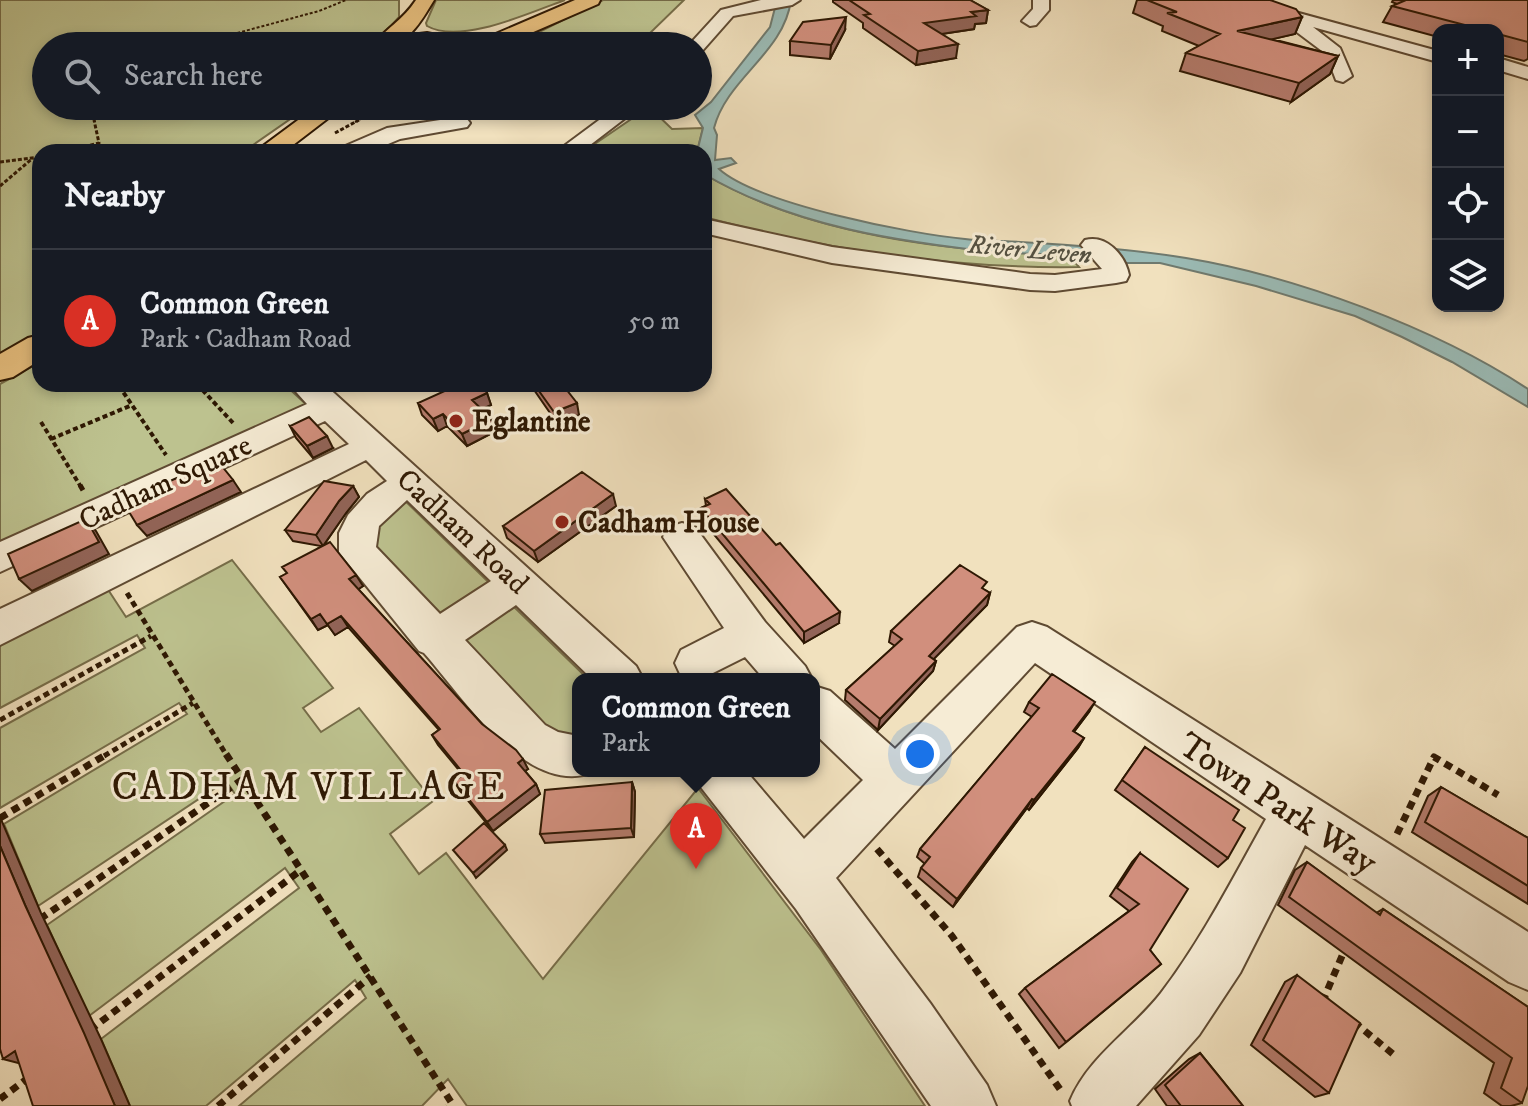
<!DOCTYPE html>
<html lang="en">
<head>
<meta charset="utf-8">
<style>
  body { margin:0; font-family:"IM FELL DW Pica",serif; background:#20242c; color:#f1f3f6 }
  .controls { position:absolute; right:24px; top:24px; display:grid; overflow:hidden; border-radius:16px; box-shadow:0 4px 12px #0003 }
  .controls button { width:72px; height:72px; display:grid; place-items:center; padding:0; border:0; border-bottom:2px solid #363941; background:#171b24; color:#f1f3f6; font:40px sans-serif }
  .you { position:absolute; left:920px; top:754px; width:28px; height:28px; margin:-20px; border:6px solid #fff; border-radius:50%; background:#1a73e8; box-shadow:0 0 0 12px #1a73e833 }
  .badge { display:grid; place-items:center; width:52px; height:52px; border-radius:50%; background:#d93025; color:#fff; font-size:26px; font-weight:700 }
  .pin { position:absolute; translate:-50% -66px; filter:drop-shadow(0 2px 4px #0008) }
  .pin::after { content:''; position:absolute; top:42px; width:28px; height:24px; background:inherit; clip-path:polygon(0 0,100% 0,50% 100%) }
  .popup { position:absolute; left:572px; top:673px; width:248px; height:104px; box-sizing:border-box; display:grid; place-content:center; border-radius:16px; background:#171b24; filter:drop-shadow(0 2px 6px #0005); font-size:26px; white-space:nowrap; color:#9ea1a6 }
  .popup b { font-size:30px; color:#f1f3f6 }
  .popup::after { content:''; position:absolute; left:50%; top:100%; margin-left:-16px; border:16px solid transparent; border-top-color:#171b24 }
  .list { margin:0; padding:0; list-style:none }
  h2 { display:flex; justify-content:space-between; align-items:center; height:104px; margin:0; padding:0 32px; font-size:34px }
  h2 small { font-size:26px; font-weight:400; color:#9ea1a6 }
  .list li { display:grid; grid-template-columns:52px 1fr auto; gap:24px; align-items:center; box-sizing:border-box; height:144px; padding:0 32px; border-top:2px solid #363941 }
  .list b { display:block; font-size:30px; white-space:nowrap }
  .list p { margin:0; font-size:26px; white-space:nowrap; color:#9ea1a6 }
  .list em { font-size:26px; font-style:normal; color:#9ea1a6 }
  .icon { flex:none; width:44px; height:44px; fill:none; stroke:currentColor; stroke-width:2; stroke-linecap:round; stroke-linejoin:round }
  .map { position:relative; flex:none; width:1528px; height:1106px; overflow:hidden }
  .search { position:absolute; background:#171b24; box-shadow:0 4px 12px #0003; left:32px; top:32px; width:680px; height:88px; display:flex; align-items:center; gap:20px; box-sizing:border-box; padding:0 28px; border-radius:44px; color:#9ea1a6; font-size:30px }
  .panel { position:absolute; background:#171b24; box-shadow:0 4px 12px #0003; left:32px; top:144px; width:680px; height:248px; border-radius:24px }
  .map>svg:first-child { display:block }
  .green { fill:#bdc28f; stroke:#766d49; stroke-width:2 }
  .water { fill:#9bbcb7; stroke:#6f7a6f; stroke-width:2 }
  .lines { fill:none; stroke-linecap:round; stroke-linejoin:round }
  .minor-casing { stroke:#5f4a32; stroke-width:4 }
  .major-casing { stroke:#2e1803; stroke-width:4 }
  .highway-casing { stroke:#2e1803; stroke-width:4 }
  .path-far4 { stroke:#2e1803; stroke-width:2; stroke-dasharray:3 2; stroke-linecap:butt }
  .path-far3 { stroke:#2e1803; stroke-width:3; stroke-dasharray:4 2; stroke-linecap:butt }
  .path-far2 { stroke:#2e1803; stroke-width:4; stroke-dasharray:5 3; stroke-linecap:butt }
  .path-far1 { stroke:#2e1803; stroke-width:5; stroke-dasharray:6 4; stroke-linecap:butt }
  .path { stroke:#2e1803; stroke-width:7; stroke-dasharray:8 6; stroke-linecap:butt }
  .minor { fill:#f6ecd5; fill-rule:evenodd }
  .major { fill:#e8c07f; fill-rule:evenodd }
  .highway { fill:#e8c07f; fill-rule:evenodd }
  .wall { fill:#b47b6c; stroke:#2e1803; stroke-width:2 }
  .shaded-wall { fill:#926458; stroke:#2e1803; stroke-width:2 }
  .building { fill:#d18f7d; stroke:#2e1803; stroke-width:2 }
  .poi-dot { fill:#8f2418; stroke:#f6ecd5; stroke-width:3 }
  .labels { text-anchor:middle; stroke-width:6; stroke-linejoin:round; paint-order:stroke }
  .far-water-label { font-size:26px; font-style:italic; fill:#545142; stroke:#f6ecd5 }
  .poi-label { font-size:30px; font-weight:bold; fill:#2e1803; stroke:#f6ecd5; text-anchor:start }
  .street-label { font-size:30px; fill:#2e1803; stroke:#f6ecd5 }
  .near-street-label { font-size:36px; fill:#2e1803; stroke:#f6ecd5 }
  .near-quarter-label { font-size:40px; letter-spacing:2px; fill:#2e1803; stroke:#f6ecd5 }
</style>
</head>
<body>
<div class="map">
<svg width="1528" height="1106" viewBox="0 0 1528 1106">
  <rect width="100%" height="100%" fill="#f1e1be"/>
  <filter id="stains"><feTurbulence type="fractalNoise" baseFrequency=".0025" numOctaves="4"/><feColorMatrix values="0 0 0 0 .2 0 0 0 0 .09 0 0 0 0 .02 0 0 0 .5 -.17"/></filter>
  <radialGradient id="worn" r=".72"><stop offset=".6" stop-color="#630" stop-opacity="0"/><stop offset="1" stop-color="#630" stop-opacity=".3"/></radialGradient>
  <path class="green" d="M0 0H399V17L392 25 379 36 353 46H46V106H309L243 152H40V332L0 356Z
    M436 0H565C531 12 461 45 427 26L426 23Z
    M603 0H684L649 34 695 41 689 46 515 44Z
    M649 107 672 129 703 128 697 152H583Z
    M704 174C807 235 950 252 1069 255L1079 267C952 269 827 250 704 217Z
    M40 362V384H284L309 407 0 550V384Z
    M395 491 588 679H578V757H569L357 534Z
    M232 560 333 688 303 708 321 732 359 708 433 801 390 834 419 874 446 853 543 979 698 788 821 950 925 1106H467L448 1079 422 1106H239L366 998 355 980 206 1106H130L101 1039 299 888 285 868 89 1016 47 925 235 794 226 781 38 906 4 824 187 714 179 703 0 808V728L145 648 137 635 0 708V639L105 585 126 617Z"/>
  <path class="water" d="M777 0H791C784 53 727 78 714 128L717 135 715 160 731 158 736 163 719 169C758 204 911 234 965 239 978 241 990 240 1002 241V253C900 242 794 227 704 174V152H697L703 128 695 115 711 102 770 27Z
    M1003 241C1064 244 1126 248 1186 258 1295 276 1436 328 1528 389V407L1452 362 1402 337 1355 316 1256 286 1160 263H1127L1069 255 1004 253Z"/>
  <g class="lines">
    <g class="minor-casing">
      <path id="minor" d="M761 0H800L792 5 733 16 703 50 698 51V46H688L721 10Z
        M1033 0H1049V10L1036 25 1030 26 1022 21 1033 9Z
        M1225 0H1251L1438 51V62L1313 27 1340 48 1352 76 1343 82 1336 80 1326 54 1294 30 1292 26 1294 22 1227 3Z
        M1498 58 1528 67V79L1498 70Z
        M618 106H641L581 152H556Z
        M460 117 467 119 470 123 467 127 400 139 369 152H340L343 147 387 128Z
        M704 219 832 247 1030 274 1055 275 1102 269 1081 245 1085 240C1106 234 1125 255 1129 275L1126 281 1116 283 1055 291 1030 290 832 263 704 233Z
        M289 384H324L636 666 643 679H592L516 605 465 640 545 725 558 732 578 736V771L594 772C527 798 463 697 424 653L419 651 339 552V533L348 515 367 494 387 481 366 460 0 645V609L349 444 325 421 0 572V542L307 404ZM407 500 491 581 440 614 376 547 379 526Z
        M682 523 695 527 765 622 805 666 812 679H764L745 657 701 679 681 676 675 663 681 650 724 628 663 537 669 527Z
        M1032 622 1047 627 1528 932V990L1509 982 1305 845 1240 973 1199 1035 1136 1106H1072L1070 1101C1088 1057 1132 1030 1161 993 1202 939 1233 878 1266 819L1035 663 836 878 930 1003 987 1085 996 1106H931L796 909 700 786 694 771H746L804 839 863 780 814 733V686L830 691 895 749 1017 627Z"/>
    </g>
    <g class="major-casing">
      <path id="major" d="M416 0H434C420 23 408 46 379 46L376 42C390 25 402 21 416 0Z"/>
    </g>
    <g class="highway-casing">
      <path id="highway" d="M575 0H600L598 4 501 46H474L477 42Z
        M427 33 469 42 472 46H362L372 40Z
        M317 106H344L284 152H255Z
        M40 335V360L13 377 0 380V354L28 338Z"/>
    </g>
    <path class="path-far4" d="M189 46 319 11 346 0
      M91 106 95 122
      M355 122 386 106"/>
    <path class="path-far3" d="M335 133 359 120
      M61 152 99 143 94 120
      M0 162 40 157
      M0 186 33 158"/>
    <path class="path-far2" d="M197 384 234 424
      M119 386 166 455
      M41 422 81 487
      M51 439 132 405"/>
    <path class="path-far1" d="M80 485 84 492
      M127 593 227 756
      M0 720 151 636
      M104 756 193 703"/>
    <path class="path" d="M226 754 451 1102 447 1106
      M0 818 107 754
      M1397 834 1434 757 1498 795
      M877 849 952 936 1062 1092
      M40 919 243 779
      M1327 1001 1324 998 1345 949
      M1354 1022 1393 1054
      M90 1030 301 870
      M0 1099 28 1078
      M218 1106 371 976"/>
    <use href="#minor" class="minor"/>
    <use href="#major" class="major"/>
    <use href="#highway" class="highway"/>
  </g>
  <path class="wall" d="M833 0H970L988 10 986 23 975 24 974 29 941 34 956 58 916 65 863 28V23L833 2Z
    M1137 0H1270L1302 17 1295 34 1272 39 1338 56 1330 74 1291 102 1180 71 1186 53 1199 46 1162 31 1163 26 1133 13Z
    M1393 0H1528V59L1524 61 1498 54V30H1438V37L1383 22 1392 6 1397 4 1392 2Z
    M845 30 830 59 790 55V41Z
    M530 384H562L579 415 557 423Z
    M487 393 491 405 482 409 496 431 467 446 447 426 438 431 422 415 418 403Z
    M290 426 333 448 313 458 296 438Z
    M353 486 359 497 346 513 324 545 363 586 358 589 482 724 528 769 525 771 536 784 540 794 493 831 460 791 454 781 463 775 438 745 432 735 439 730 348 627 335 635 328 625 318 630 280 577 287 574 321 546 293 541 285 530Z
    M705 499 839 623 804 643 702 520 701 508 706 506Z
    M616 506 538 562 507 538 503 526Z
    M985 590 990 593 987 605 933 659 936 661 933 671 878 730 845 700 846 690 895 646 889 642 891 631Z
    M1029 702 1089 712 1074 732 1084 738 1078 748 1029 810 1027 808 953 907 918 877 921 868 925 864 917 857 920 849 1032 717 1024 712Z
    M1145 747 1233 820 1228 858 1218 867 1115 790Z
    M632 782 635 792 634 837 545 843 540 834Z
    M1441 787 1528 838V904L1412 832 1428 796Z
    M1140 853 1150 950 1161 964 1059 1048 1019 994 1025 988 1129 911 1110 896 1132 862Z
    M1307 862 1376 913 1383 909 1528 1007 1522 1103 1511 1106H1502L1484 1093 1494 1063 1278 905 1295 870Z
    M1297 975 1329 1093 1315 1097 1251 1045 1285 982Z
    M1200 1053 1243 1106H1167L1155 1089 1189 1059Z"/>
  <path class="shaded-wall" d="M988 10 986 23 975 24 974 29 922 37 924 23 971 12Z
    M846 17 845 30 830 59 831 45Z
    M1302 17 1295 34 1230 49 1237 31Z
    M958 44 956 58 916 65 918 51Z
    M1338 56 1330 74 1291 102 1299 83Z
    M377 384H390L379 389Z
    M487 393 491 405 476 412 472 400Z
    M577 403 579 415 557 423 554 412Z
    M443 414 447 426 438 431 433 419Z
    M492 419 496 431 467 446 462 434Z
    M327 436 333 448 313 458 307 446Z
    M233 480 241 492 147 536 137 525Z
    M353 486 359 497 346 513 323 546 316 535 339 501Z
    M613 494 616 506 538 562 534 551Z
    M86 519 96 531 109 554 32 591 19 579Z
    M356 575 363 586 356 591 349 579Z
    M990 593 987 605 926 667 929 656Z
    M840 612 839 623 804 643V632Z
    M320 614 328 625 318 630 311 619Z
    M341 616 348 627 335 635 327 624Z
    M936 661 933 671 878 730 880 719Z
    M1095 702 1089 712 1067 741 1073 731Z
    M1084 738 1078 748 1029 810 1034 800Z
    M523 759 528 769 522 773 518 763Z
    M632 782 635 792 634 837 631 828Z
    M536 784 540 794 493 831 487 822Z
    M1032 799 1027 808 953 907 957 899Z
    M0 817 41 913 101 1039 130 1106H115L25 905 0 846Z
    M505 845 507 850 476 878 473 873Z
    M15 1051 22 1064 3 1059Z"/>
  <path class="building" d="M849 0H970L988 10 971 12 976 16 924 23 958 44 918 51 864 15 870 14Z
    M1147 0H1270L1296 9 1302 17 1237 31 1338 56 1299 83 1186 53 1220 34 1167 13 1177 12Z
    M1406 0H1528V42L1498 34V30H1484L1392 6Z
    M846 17 831 45 790 41 803 22Z
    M460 384H483L487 393 472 400 492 419 462 434 443 414 433 419 418 403Z
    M534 384H562L577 403 554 412Z
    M309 417 327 436 307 446 290 426Z
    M217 460 233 480 137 525 123 502Z
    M582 472 613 494 534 551 503 526Z
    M324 481 353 486 339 501 316 535 285 530Z
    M726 489 776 545 780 543 840 612 804 632 701 508 710 504 705 499Z
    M86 519 99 542 19 579 8 554Z
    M330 542 356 575 349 579 482 724 516 750 523 759 518 763 536 784 487 822 454 781 464 774 432 735 440 729 341 616 327 624 320 614 311 619 280 577 287 573 282 567Z
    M960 565 987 582 982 588 990 593 929 656 936 661 880 719 846 690 902 639 891 631Z
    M1052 674 1095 702 1073 731 1084 738 1034 800 1032 799 957 899 921 868 930 857 920 849 1039 708 1029 702Z
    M1145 747 1239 810 1233 820 1245 828 1228 858 1122 780Z
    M632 782 631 828 540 834 545 790Z
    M1441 787 1528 838V886L1425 822Z
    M484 823 505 845 473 873 453 850Z
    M0 846 25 905 84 1033 115 1106H33L15 1051 3 1059 0 1049Z
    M1140 853 1188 889 1150 950 1161 964 1066 1042 1025 988 1139 904 1117 888Z
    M1307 862 1380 915 1383 909 1528 1007V1086L1522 1103 1501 1088 1512 1058 1289 897Z
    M1297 975 1360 1023 1329 1093 1263 1040Z
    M1200 1053 1243 1106H1181L1165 1085Z"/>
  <g class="poi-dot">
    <circle cx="456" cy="421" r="8"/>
    <circle cx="562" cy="522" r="8"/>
  </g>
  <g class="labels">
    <g class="far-water-label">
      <text transform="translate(1030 249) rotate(5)" y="9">River Leven</text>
    </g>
    <g class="poi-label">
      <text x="472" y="431">Eglantine</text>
      <text x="578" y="532">Cadham House</text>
    </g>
    <g class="street-label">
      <text transform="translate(165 482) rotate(-25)" y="10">Cadham Square</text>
      <text transform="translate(463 531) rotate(43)" y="10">Cadham Road</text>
    </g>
    <g class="near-street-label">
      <text transform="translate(1279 802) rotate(33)" y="13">Town Park Way</text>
    </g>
    <g class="near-quarter-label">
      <text x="309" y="799">CADHAM VILLAGE</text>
    </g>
  </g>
  <rect width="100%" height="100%" filter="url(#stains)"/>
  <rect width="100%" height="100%" fill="url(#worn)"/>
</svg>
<div class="controls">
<button>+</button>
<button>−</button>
<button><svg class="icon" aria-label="locate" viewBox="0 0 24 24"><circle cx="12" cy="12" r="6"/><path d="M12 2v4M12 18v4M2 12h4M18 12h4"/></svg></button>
<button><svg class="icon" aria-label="layers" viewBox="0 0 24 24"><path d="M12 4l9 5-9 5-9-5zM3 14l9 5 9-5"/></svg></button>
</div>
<div class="you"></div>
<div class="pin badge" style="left:696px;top:869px">A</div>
<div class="popup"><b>Common Green</b>Park</div>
<div class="search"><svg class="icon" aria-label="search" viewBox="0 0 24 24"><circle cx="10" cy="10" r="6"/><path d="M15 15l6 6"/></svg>Search here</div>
<section class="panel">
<h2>Nearby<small></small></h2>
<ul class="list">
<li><span class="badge">A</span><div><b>Common Green</b><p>Park · Cadham Road</p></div><em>50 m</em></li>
</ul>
</section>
</div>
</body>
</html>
